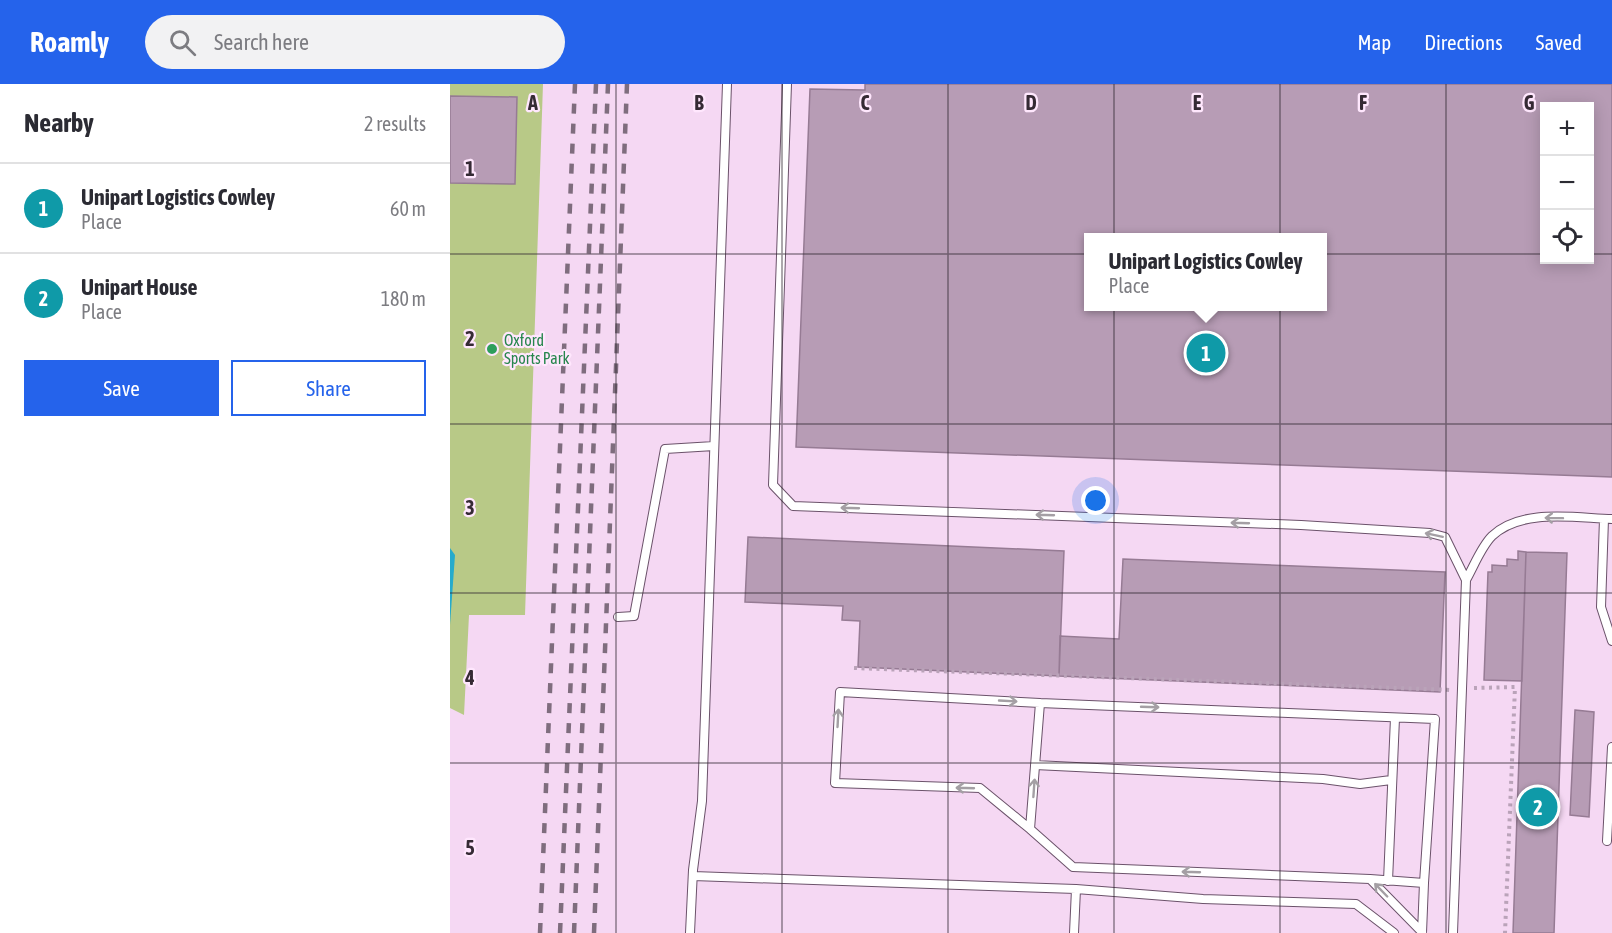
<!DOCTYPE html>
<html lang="en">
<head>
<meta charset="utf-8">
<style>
  body { margin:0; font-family:"Asap Condensed",sans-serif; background:#f2f2f3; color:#2b2b33 }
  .controls { position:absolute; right:18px; top:18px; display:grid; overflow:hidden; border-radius:0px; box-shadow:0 3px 15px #0003 }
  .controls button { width:54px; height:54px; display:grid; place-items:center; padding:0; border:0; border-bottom:2px solid #e1e1e2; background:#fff; color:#2b2b33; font:30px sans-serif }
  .you { position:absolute; left:646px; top:417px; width:21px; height:21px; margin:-15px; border:4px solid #fff; border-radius:50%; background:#1a73e8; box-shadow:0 0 0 9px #1a73e833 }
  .badge { display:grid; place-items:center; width:39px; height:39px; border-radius:50%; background:#2563eb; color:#fff; font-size:20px; font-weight:700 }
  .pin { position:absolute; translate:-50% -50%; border:3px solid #fff; box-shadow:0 2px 6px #0006 }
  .popup { position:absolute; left:634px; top:149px; width:243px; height:78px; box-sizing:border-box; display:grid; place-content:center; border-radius:0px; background:#fff; filter:drop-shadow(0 2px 4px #0005); font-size:20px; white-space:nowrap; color:#7c7c81 }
  .popup b { font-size:22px; color:#2b2b33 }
  .popup::after { content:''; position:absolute; left:50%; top:100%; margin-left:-12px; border:12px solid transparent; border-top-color:#fff }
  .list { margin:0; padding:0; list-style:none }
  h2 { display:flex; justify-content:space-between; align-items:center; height:78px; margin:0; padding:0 24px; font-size:26px }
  h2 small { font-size:20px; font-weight:400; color:#7c7c81 }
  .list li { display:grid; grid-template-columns:39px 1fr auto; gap:18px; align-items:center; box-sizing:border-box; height:90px; padding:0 24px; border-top:2px solid #e1e1e2 }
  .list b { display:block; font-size:22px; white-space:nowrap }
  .list p { margin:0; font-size:20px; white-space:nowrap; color:#7c7c81 }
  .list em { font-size:20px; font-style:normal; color:#7c7c81 }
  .actions { display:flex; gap:12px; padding:18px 24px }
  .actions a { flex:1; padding:14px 0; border:2px solid #2563eb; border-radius:0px; text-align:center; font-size:21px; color:#2563eb }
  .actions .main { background:#2563eb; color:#fff }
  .icon { flex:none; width:33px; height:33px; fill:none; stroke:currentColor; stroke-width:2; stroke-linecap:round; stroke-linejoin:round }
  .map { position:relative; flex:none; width:1162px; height:849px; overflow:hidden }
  header { display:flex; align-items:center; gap:36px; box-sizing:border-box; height:84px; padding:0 30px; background:#2563eb; color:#fff }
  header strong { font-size:28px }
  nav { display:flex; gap:33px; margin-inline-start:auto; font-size:21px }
  .search { width:420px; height:54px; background:#f2f2f3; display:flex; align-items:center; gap:15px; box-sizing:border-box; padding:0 21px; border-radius:33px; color:#7c7c81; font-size:22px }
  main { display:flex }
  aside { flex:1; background:#fff }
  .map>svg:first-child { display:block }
  .green { fill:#b8c987 }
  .water { fill:#26abcc }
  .building { fill:#b79cb5; stroke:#967b94; stroke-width:1.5; fill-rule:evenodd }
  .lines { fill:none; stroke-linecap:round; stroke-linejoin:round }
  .service-casing { stroke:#6b526a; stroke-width:10 }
  .path { stroke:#baa3b9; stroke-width:4; stroke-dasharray:3 4.5; stroke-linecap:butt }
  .service { stroke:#fff; stroke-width:8 }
  .rail { stroke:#7f6d7e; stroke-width:4.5; stroke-dasharray:10 10; stroke-linecap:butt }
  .oneway { stroke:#a49fa4 }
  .grid { fill:none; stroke:#352a34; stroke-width:1.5; stroke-opacity:0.55 }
  .leisure-dot { fill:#2e9e5b; stroke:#ffe7fd; stroke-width:2 }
  .labels { text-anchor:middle; stroke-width:4.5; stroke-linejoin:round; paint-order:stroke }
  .leisure-label { font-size:16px; fill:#27864d; stroke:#ffe7fd; text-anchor:start }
  .grid-label { font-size:20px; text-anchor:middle; font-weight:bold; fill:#352a34; stroke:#ffe7fd; stroke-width:4.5; stroke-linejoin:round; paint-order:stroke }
</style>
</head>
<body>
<header>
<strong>Roamly</strong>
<div class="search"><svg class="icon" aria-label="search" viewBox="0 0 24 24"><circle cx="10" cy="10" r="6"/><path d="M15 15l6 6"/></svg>Search here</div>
<nav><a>Map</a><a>Directions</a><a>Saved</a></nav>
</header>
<main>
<aside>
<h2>Nearby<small>2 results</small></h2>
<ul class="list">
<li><span class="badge" style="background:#0f9aa8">1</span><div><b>Unipart Logistics Cowley</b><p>Place</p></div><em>60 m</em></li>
<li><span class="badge" style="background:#0f9aa8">2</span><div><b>Unipart House</b><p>Place</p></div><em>180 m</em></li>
</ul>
<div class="actions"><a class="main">Save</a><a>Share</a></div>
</aside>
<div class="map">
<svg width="1162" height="849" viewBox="0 0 1162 849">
  <rect width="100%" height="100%" fill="#f5d8f3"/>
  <path class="green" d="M0 0H93L75 531H19L14 631 0 624Z"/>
  <path class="water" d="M0 464 5 471 0 541Z"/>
  <path class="building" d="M415 0H1162V393L346 363 360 5 415 6ZM1094 22H1140V176H1094ZM639 154H873V222H639Z
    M0 12 67 13 65 100 0 99Z
    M298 453 614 467 609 592 408 583 410 537 392 536 393 522 295 518Z
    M1068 467 1076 468 1072 597 1034 596 1038 488H1042V481L1057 482V475L1068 476Z
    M1076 468 1117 469 1104 849H1063Z
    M673 475 995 488 990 608 609 592 610 552 669 555Z
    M1125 626 1144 628 1139 733 1120 731Z"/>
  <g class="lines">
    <g class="service-casing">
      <path id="service" d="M337 0 323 401 343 422 851 441 980 449 995 453 1016 496 1003 849
        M1154 435 1151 523 1162 557
        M1016 496C1024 482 1031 463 1042 452 1071 424 1125 434 1162 435
        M168 533 184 532 215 365 264 362
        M585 681 873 695 910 700 941 696
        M580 745 530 704 385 699 390 608 590 619
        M1157 757 1162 663
        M243 792 626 805 624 849
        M920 795 974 799 985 635 590 619 580 745 623 783 920 795 972 848
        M938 797 945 634
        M626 805 753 815 906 820 944 849
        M240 849 243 786 252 717 277 0
        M972 849 974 799"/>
    </g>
    <path class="path" d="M404 584 1002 606
      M1024 604 1065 603 1055 849"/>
    <use href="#service" class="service"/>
    <path class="rail" d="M90 849 125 0
      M110 849 146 0
      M124 849 158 0
      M144 849 177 0"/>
  </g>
  <defs><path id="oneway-shaft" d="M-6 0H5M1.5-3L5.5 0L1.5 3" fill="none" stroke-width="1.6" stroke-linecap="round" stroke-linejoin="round" transform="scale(1.5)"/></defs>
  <g class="oneway">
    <use href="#oneway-shaft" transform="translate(400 424) rotate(-178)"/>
    <use href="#oneway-shaft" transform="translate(595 431) rotate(-178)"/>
    <use href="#oneway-shaft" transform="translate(1104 434) rotate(-179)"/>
    <use href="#oneway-shaft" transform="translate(790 439) rotate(-178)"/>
    <use href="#oneway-shaft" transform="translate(984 451) rotate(-168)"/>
    <use href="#oneway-shaft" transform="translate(558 617) rotate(3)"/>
    <use href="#oneway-shaft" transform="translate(700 623) rotate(2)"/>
    <use href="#oneway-shaft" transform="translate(388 634) rotate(-87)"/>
    <use href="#oneway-shaft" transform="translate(515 704) rotate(-178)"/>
    <use href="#oneway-shaft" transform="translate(584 704) rotate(-86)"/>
    <use href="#oneway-shaft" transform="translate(741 788) rotate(-178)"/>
    <use href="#oneway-shaft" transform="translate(931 806) rotate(-134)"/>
  </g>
  <path class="grid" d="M166 0V849M332 0V849M498 0V849M664 0V849M830 0V849M996 0V849M0 170H1094M1140 170H1162M0 340H1162M0 509H1162M0 679H1162"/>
  <circle class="leisure-dot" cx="42" cy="265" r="6"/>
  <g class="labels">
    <g class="leisure-label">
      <text x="54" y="262">Oxford<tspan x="54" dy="18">Sports Park</tspan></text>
    </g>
  </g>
  <g class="grid-label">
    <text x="83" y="26">A</text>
    <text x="249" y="26">B</text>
    <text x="415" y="26">C</text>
    <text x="581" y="26">D</text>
    <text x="747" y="26">E</text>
    <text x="913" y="26">F</text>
    <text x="1079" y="26">G</text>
    <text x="20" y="92">1</text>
    <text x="20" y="262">2</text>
    <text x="20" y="431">3</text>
    <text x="20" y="601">4</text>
    <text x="20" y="771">5</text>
  </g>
</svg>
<div class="controls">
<button>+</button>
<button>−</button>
<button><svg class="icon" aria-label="locate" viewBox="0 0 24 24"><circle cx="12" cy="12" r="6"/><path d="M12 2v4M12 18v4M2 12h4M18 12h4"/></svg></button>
</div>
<div class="you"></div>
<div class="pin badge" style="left:756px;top:269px;background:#0f9aa8">1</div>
<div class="popup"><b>Unipart Logistics Cowley</b>Place</div>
<div class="pin badge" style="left:1088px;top:723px;background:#0f9aa8">2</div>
</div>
</main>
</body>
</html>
